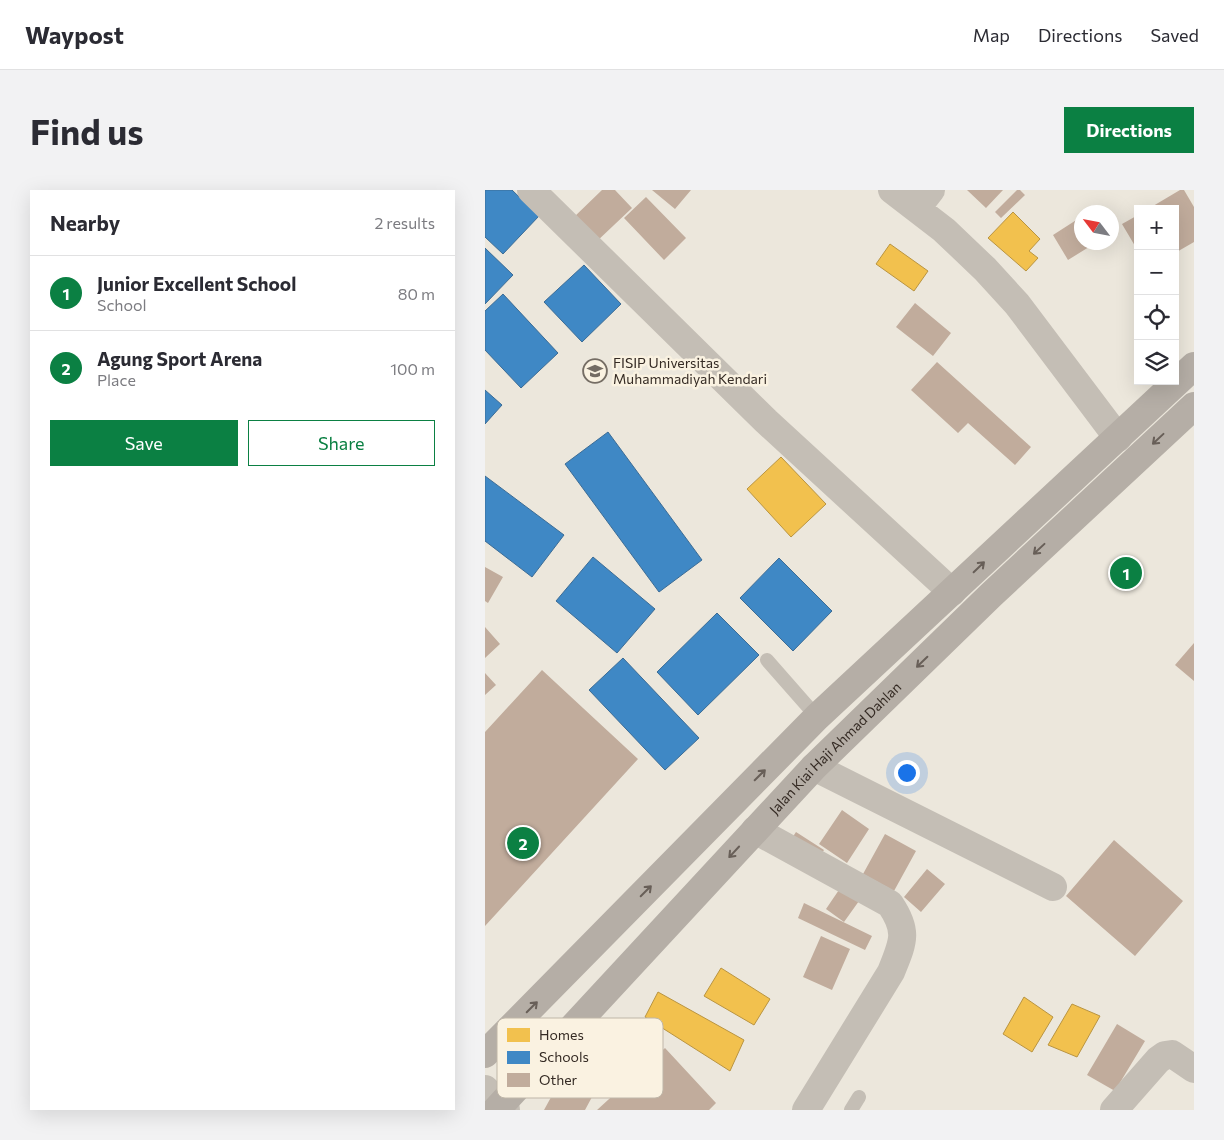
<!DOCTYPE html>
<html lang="en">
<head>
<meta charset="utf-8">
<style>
  body { margin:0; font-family:Commissioner,sans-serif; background:#f2f2f3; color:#2b2b33 }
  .controls { position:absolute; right:15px; top:15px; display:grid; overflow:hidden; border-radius:0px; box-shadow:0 5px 20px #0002 }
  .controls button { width:45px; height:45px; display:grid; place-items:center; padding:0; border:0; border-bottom:1px solid #e1e1e2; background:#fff; color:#2b2b33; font:25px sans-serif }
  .compass { position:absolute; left:589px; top:15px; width:45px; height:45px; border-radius:50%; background:#fff; box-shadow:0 5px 20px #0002; rotate:302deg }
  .you { position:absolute; left:421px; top:582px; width:18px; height:18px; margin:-12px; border:4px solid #fff; border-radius:50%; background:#1a73e8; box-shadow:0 0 0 8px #1a73e833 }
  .badge { display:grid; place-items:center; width:32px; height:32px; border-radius:50%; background:#0b8043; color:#fff; font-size:16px; font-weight:700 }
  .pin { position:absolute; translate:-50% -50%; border:2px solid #fff; box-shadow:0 1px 5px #0006 }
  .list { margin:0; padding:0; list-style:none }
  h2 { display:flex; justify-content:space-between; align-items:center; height:65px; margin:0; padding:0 20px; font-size:21px }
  h2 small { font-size:16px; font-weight:400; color:#7c7c81 }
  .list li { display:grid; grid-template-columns:32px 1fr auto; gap:15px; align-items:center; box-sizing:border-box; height:75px; padding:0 20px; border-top:1px solid #e1e1e2 }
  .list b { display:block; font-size:19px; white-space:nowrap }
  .list p { margin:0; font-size:16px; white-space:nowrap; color:#7c7c81 }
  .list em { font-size:16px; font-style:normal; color:#7c7c81 }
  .actions { display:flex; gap:10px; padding:15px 20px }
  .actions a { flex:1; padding:11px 0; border:1px solid #0b8043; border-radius:0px; text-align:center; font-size:18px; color:#0b8043 }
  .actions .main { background:#0b8043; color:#fff }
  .icon { flex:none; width:28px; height:28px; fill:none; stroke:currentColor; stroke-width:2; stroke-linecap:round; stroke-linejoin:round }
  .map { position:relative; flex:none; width:709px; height:920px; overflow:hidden; border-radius:0px }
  header { display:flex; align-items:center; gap:30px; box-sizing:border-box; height:70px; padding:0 25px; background:#fff; border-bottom:1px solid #e1e1e2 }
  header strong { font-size:24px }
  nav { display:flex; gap:28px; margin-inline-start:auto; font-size:18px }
  .intro { display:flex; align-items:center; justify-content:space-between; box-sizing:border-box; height:120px; padding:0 30px }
  h1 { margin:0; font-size:35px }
  .button { padding:12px 22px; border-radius:0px; background:#0b8043; color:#fff; font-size:18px; font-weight:700 }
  main { display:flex; gap:30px; padding:0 30px }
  aside { flex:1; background:#fff; border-radius:0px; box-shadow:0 5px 20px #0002 }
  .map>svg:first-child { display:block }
  .homes { fill:#f2c14e; stroke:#b99441 }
  .schools { fill:#3f88c5; stroke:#3c6c95 }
  .building { fill:#c1ac9c }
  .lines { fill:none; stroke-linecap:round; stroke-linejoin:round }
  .service { stroke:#c4beb5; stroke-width:14 }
  .minor { stroke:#c4beb5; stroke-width:28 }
  .secondary { stroke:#b5aea6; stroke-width:28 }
  .oneway { stroke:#685f58 }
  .labels { text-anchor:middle; stroke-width:5; stroke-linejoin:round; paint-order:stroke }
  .poi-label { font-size:14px; fill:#352b24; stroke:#faf2e1; text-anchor:start }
  .street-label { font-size:14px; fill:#352b24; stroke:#faf2e1 }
  .key { fill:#faf2e1; stroke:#bfb6a8; stroke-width:1 }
  .key-label { font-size:14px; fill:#352b24 }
</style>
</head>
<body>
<header>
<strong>Waypost</strong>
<nav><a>Map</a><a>Directions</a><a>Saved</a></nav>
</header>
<div class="intro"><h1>Find us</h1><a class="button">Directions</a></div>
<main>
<aside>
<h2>Nearby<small>2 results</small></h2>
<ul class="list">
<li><span class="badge">1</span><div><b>Junior Excellent School</b><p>School</p></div><em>80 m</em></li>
<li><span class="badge">2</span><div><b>Agung Sport Arena</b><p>Place</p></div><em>100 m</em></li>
</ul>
<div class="actions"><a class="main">Save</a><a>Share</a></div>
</aside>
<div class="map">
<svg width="709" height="920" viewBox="0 0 709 920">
  <rect width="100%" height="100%" fill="#ece7dc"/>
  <path class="homes" d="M528 22 555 49 544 61 553 68 541 81 503 48Z
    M405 54 443 81 429 101 391 74Z
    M296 267 341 314 306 347 262 299Z
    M236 778 285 809 269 835 219 806Z
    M173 802 259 850 245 881 160 827Z
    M539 807 568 827 547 862 518 844Z
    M587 814 615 826 592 867 563 855Z"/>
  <path class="schools" d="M0 0H27L54 26 18 64 0 47Z
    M0 58 28 85 0 114Z
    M99 75 136 114 97 152 59 112Z
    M18 104 73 163 36 198 0 160V121Z
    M0 200 17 215 0 234Z
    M123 242 217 370 174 402 80 274Z
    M0 286 79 345 47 387 0 351Z
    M108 367 170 419 132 463 71 411Z
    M294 368 347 421 308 461 255 408Z
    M232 423 274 465 213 525 172 482Z
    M138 468 214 548 180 580 104 500Z"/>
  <path class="building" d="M117 0H130L147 18 110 53 87 29Z
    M167 0H206L190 19Z
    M482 0H518L501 18Z
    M532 0H535L540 5 516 28 510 22Z
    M695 0H699L709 17V52L690 63V19H663Z
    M161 7 201 48 179 70 139 28Z
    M615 16 619 22H605Z
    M653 25V61L637 34Z
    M596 27V52H612L583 70 568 45Z
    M430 113 466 143 448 166 411 137Z
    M452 172 546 257 530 275 483 233 473 243 426 200Z
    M0 377 18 387 3 413 0 411Z
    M0 437 15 454 0 468Z
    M709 453V491L690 475Z
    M57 480 153 569 0 736V542Z
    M0 483 11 495 0 505Z
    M357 620 384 639 362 673 334 654Z
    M311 642 339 660 331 672 303 654Z
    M400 644 431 661 409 701 378 684Z
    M629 650 698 711 650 766 581 706Z
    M442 679 460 694 436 722 419 707Z
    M360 691 379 704 359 732 341 719Z
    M319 713 387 746 380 760 313 728Z
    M336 746 365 759 347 800 318 787Z
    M632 834 660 851 630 901 602 885Z
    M180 858 231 913 224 920H112Z
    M76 889 107 907 100 920H59Z"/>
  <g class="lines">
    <path class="service" d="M282 470 332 527
      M366 920 374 907"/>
    <path class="minor" d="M46 0 281 231 467 402
      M407 0 459 40 500 79 532 114 633 248
      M432 18 446 0
      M329 577 568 697
      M270 640 405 714C424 742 418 752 406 782L321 920
      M0 899 21 920
      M629 920 673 870 680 865 687 864 709 879"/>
    <g class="secondary">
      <path d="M0 864 332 527 709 176"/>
      <path id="s1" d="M11 920 329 577 506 405 709 216"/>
    </g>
  </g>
  <defs><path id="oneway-shaft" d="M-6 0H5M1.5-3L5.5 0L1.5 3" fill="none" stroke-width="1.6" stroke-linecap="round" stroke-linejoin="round" transform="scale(1.25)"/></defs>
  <g class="oneway">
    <use href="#oneway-shaft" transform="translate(673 249) rotate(137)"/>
    <use href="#oneway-shaft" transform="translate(554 359) rotate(137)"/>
    <use href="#oneway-shaft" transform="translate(494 377) rotate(-44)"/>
    <use href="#oneway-shaft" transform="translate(437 472) rotate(136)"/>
    <use href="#oneway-shaft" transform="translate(275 585) rotate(-45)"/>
    <use href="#oneway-shaft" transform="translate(249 662) rotate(133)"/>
    <use href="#oneway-shaft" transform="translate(161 701) rotate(-45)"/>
    <use href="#oneway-shaft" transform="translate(47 817) rotate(-45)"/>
  </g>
  <defs>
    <g id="university-ring" transform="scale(1.25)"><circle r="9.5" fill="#faf2e1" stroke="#756d64" stroke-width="1.5"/><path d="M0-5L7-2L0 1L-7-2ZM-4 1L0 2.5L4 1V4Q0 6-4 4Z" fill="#756d64"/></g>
  </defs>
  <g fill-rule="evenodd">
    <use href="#university-ring" x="110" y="181"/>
  </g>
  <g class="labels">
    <g class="poi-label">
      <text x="128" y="178">FISIP Universitas<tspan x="128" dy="16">Muhammadiyah Kendari</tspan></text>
    </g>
    <g class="street-label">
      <text dy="5" stroke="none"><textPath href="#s1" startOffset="496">Jalan Kiai Haji Ahmad Dahlan</textPath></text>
    </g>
  </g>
  <rect x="12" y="828" width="166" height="80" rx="8" class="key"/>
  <rect x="22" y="838" width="23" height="14" fill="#f2c14e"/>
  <rect x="22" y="861" width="23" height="13" fill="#3f88c5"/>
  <rect x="22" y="883" width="23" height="14" fill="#c1ac9c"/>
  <g class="key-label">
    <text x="54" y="850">Homes</text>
    <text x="54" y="872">Schools</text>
    <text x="54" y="895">Other</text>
  </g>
</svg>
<div class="controls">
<button>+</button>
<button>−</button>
<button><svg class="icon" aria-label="locate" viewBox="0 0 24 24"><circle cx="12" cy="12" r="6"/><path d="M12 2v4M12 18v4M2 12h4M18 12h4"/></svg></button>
<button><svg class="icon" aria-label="layers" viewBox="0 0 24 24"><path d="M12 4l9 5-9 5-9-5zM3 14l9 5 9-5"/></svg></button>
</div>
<svg class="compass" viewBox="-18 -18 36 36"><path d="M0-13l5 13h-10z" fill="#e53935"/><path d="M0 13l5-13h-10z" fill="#7c7c81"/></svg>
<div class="you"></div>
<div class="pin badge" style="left:641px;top:383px">1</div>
<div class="pin badge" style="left:38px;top:653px">2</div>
</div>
</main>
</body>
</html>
